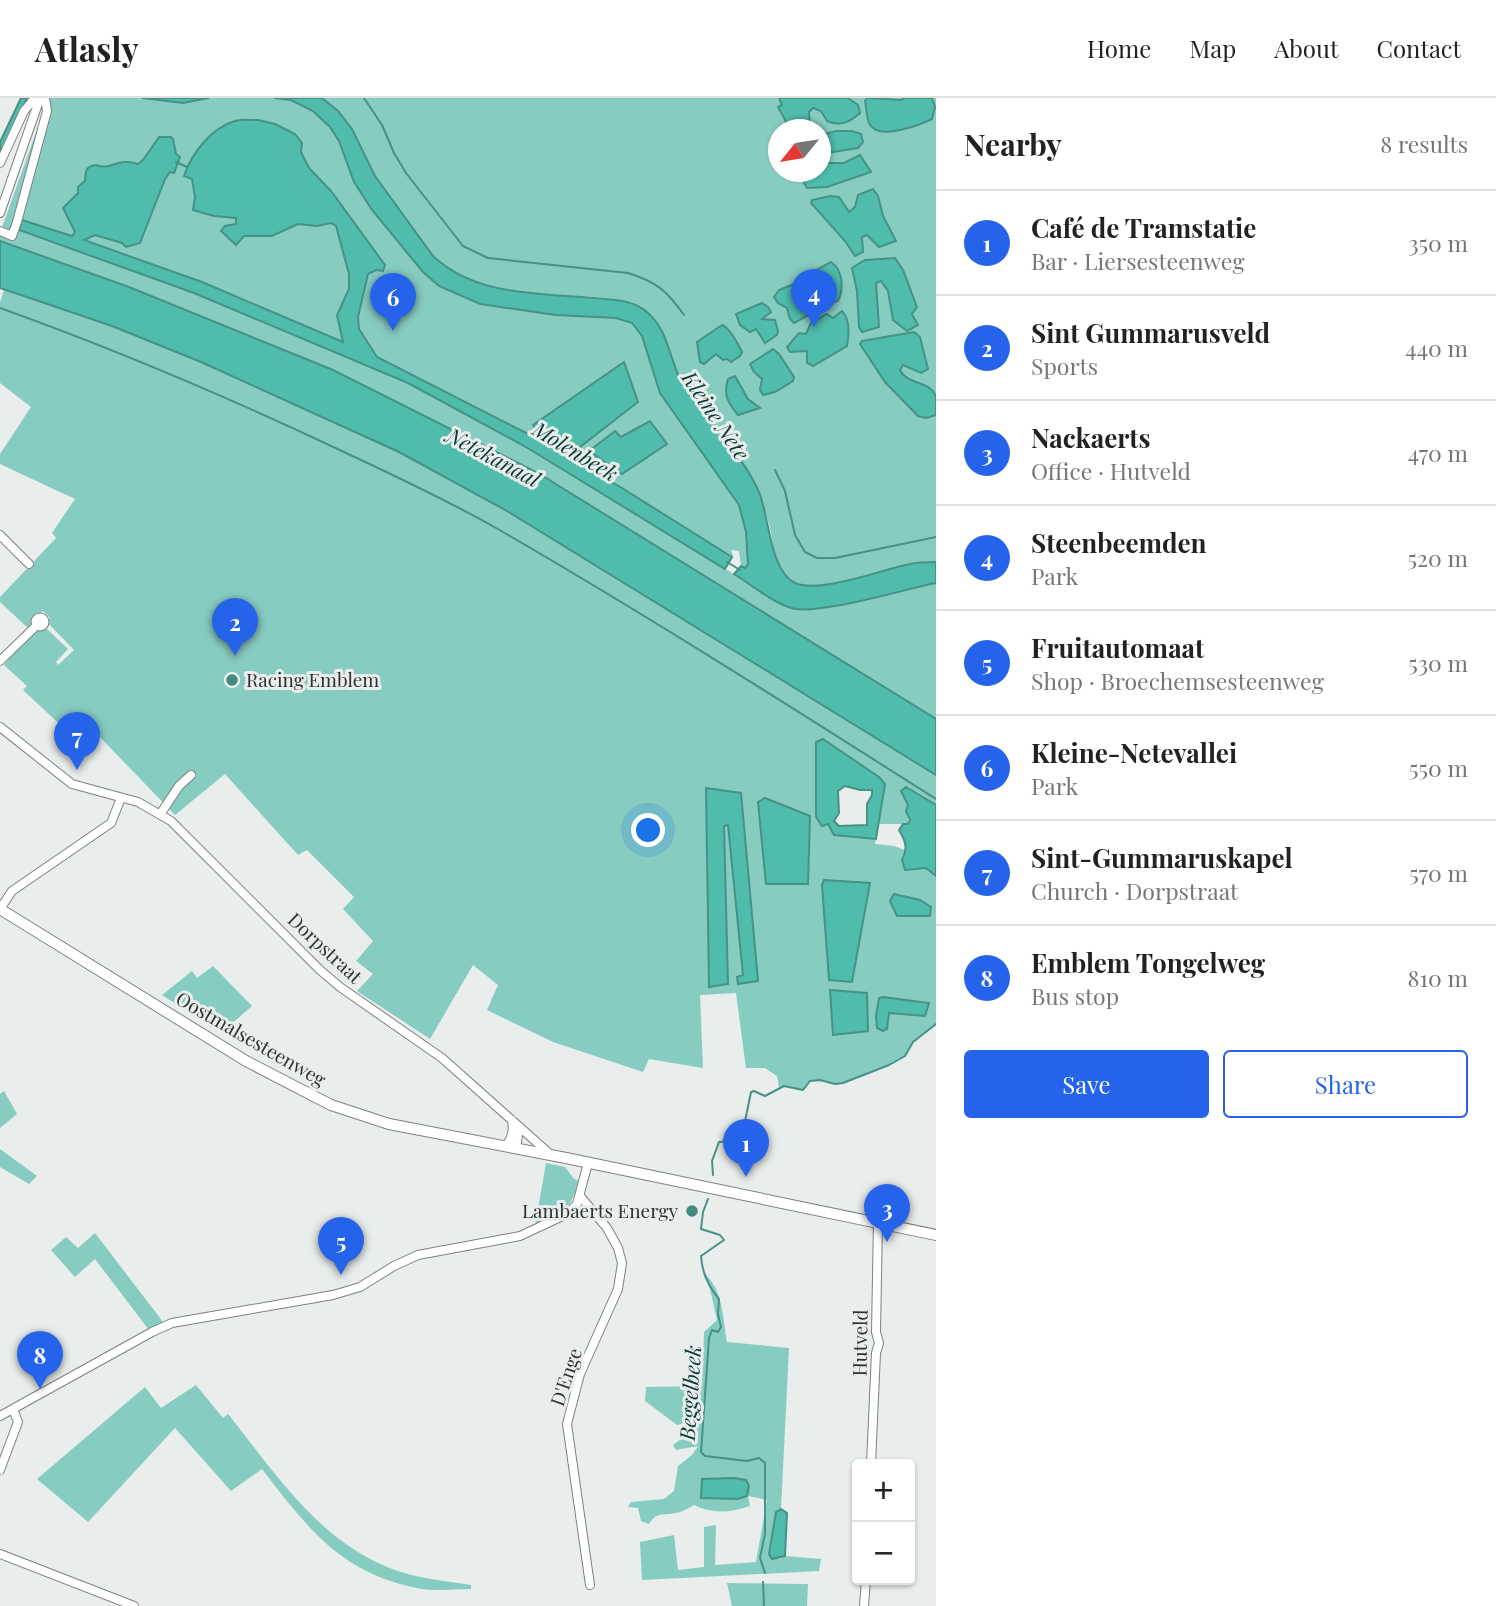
<!DOCTYPE html>
<html lang="en">
<head>
<meta charset="utf-8">
<style>
  body { margin:0; font-family:"Playfair Display",serif; background:#f2f2f2; color:#222 }
  .controls { position:absolute; right:21px; bottom:21px; display:grid; overflow:hidden; border-radius:7px; box-shadow:0 2px 5px #0004 }
  .controls button { width:63px; height:63px; display:grid; place-items:center; padding:0; border:0; border-bottom:2px solid #e0e0e0; background:#fff; color:#222; font:35px sans-serif }
  .compass { position:absolute; left:768px; top:21px; width:63px; height:63px; border-radius:50%; background:#fff; box-shadow:0 2px 5px #0004; rotate:240deg }
  .you { position:absolute; left:649px; top:733px; width:24px; height:24px; margin:-18px; border:5px solid #fff; border-radius:50%; background:#1a73e8; box-shadow:0 0 0 10px #1a73e833 }
  .badge { display:grid; place-items:center; width:46px; height:46px; border-radius:50%; background:#2563eb; color:#fff; font-size:23px; font-weight:700 }
  .pin { position:absolute; translate:-50% -58px; filter:drop-shadow(0 2px 4px #0008) }
  .pin::after { content:''; position:absolute; top:37px; width:24px; height:21px; background:inherit; clip-path:polygon(0 0,100% 0,50% 100%) }
  .list { margin:0; padding:0; list-style:none }
  h2 { display:flex; justify-content:space-between; align-items:center; height:91px; margin:0; padding:0 28px; font-size:30px }
  h2 small { font-size:23px; font-weight:400; color:#767676 }
  .list li { display:grid; grid-template-columns:46px 1fr auto; gap:21px; align-items:center; box-sizing:border-box; height:105px; padding:0 28px; border-top:2px solid #e0e0e0 }
  .list b { display:block; font-size:26px; white-space:nowrap }
  .list p { margin:0; font-size:23px; white-space:nowrap; color:#767676 }
  .list em { font-size:23px; font-style:normal; color:#767676 }
  .actions { display:flex; gap:14px; padding:21px 28px }
  .actions a { flex:1; padding:16px 0; border:2px solid #2563eb; border-radius:7px; text-align:center; font-size:24px; color:#2563eb }
  .actions .main { background:#2563eb; color:#fff }
  .map { position:relative; flex:none; width:936px; height:1508px; overflow:hidden }
  header { display:flex; align-items:center; gap:42px; box-sizing:border-box; height:98px; padding:0 35px; background:#fff; border-bottom:2px solid #e0e0e0 }
  header strong { font-size:33px }
  nav { display:flex; gap:38px; margin-inline-start:auto; font-size:24px }
  main { display:flex }
  aside { flex:1; background:#fff }
  .map>svg:first-child { display:block }
  .green { fill:#87ccc1; fill-rule:evenodd }
  .water { fill:#4fbcac; stroke:#459287; stroke-width:2; fill-rule:evenodd }
  .lines { fill:none; stroke-linecap:round; stroke-linejoin:round }
  .stream { stroke:#459287; stroke-width:2 }
  .minor-casing { stroke:#7d8180; stroke-width:10 }
  .major-casing { stroke:#7d8180; stroke-width:12 }
  .minor { stroke:#fff; stroke-width:8 }
  .major { stroke:#fff; stroke-width:10 }
  .poi-dot { fill:#44897e; stroke:#e9edec; stroke-width:2.5 }
  .labels { text-anchor:middle; stroke-width:6; stroke-linejoin:round; paint-order:stroke }
  .poi-label { font-size:19px; fill:#2f3130; stroke:#e9edec; text-anchor:start }
  .street-label { font-size:19px; fill:#2f3130; stroke:#e9edec }
  .water-label { font-size:21px; font-style:italic; fill:#063a34; stroke:#e9edec }
</style>
</head>
<body>
<header>
<strong>Atlasly</strong>
<nav><a>Home</a><a>Map</a><a>About</a><a>Contact</a></nav>
</header>
<main>
<div class="map">
<svg width="936" height="1508" viewBox="0 0 936 1508">
  <rect width="100%" height="100%" fill="#e9edec"/>
  <path class="green" d="M50 0H142L183 5 209 0H274L291 2 313 13 330 29 339 43 354 84 372 112 423 174 439 188 480 207 555 217 616 220 632 224 642 238 660 295 739 407 746 434 748 466 745 470 741 468 739 453 731 452 733 457 728 465 410 280 201 192 19 132 194 195 408 285 526 349 613 400 778 504 794 511H815L936 485V621L538 375 333 272 129 189 0 143V135L44 12Z
    M322 0H936V464C927 464 918 464 909 466 883 471 818 497 795 485 769 471 776 435 764 413 742 369 709 329 683 287 671 266 670 245 656 223 649 214 641 209 631 204 565 190 486 208 433 158 413 132 391 105 374 77 357 50 351 18 322 0ZM778 32H820V74H778Z
    M4 192 112 228 201 264 399 354 507 413 936 677V707L918 695 901 693 908 707V726H878L884 686 823 641 828 726 834 737 876 741 875 746 894 748 907 753 902 762 905 772 926 770 936 778V926L913 944 905 958 889 967 843 985C831 986 821 982 810 983L803 992C795 992 788 988 779 989L777 978 765 970H746L736 895 700 897 703 970 649 961 643 974 553 944 487 912 498 887 473 867 430 941 357 893 373 876 356 863 373 843 343 811 354 799 307 752 298 757 225 676 175 717 96 635 82 647 23 592 27 588 4 567 37 530 45 529 68 551 56 564 58 567 74 552 47 524 50 520 43 513 33 520V527L29 531 0 504V499L56 440 52 435 75 401 0 366V356L31 309 0 285V204ZM741 695 758 883 743 878 729 727 724 728ZM761 701 808 785V786L766 785 758 704ZM894 796H901L920 818H898L890 803ZM929 905 925 918 889 915Z
    M213 868 252 908 221 935 162 897 192 873 197 880Z
    M4 993 17 1016 0 1030V996Z
    M0 1051 37 1078 29 1086 0 1069Z
    M546 1065 565 1069 574 1081 578 1082C572 1113 561 1115 535 1128Z
    M95 1135 163 1224 149 1232 95 1161 75 1179 51 1152 66 1139 78 1150Z
    M703 1175C723 1189 723 1222 727 1244L789 1250 781 1411 776 1414 779 1461 785 1458 821 1461 819 1473 642 1482 640 1444 674 1437 678 1472 704 1469V1429L716 1427 715 1467 756 1464 767 1402 748 1398 750 1408C730 1415 713 1416 694 1407 689 1410 682 1414 676 1415 663 1418 657 1413 649 1426L641 1423 638 1410 628 1409 631 1404 664 1401 674 1393 678 1368 692 1357 698 1348 676 1352 673 1347 681 1341 696 1339V1322L677 1327 645 1303 646 1289 702 1288 704 1234 717 1222 710 1191Z
    M196 1287 223 1320 228 1316C276 1376 321 1447 398 1473 422 1481 446 1483 471 1487V1491C454 1491 434 1494 417 1490 340 1475 306 1428 262 1371L231 1393 175 1330 88 1424 37 1381 145 1289 161 1310Z
    M727 1485 808 1486 807 1508H732Z"/>
  <path class="water" d="M21 0H27L0 58V44Z
    M142 0H209L183 5Z
    M274 0H322L338 13 352 31 375 78 433 158C475 198 538 195 593 200 613 202 633 201 648 215 668 233 669 258 680 281 685 290 693 298 699 306 718 333 746 364 759 394 769 418 770 473 795 485 820 496 883 471 910 466 918 464 927 464 936 464V485C905 491 817 518 791 510 770 503 752 487 734 476L741 468 745 470 748 466 746 434 739 407 660 295 642 238 632 225 616 220 555 217 480 206 439 188 423 174 372 112 354 84 339 43 330 29 313 13 291 2Z
    M779 0H848L858 7 860 15C850 24 840 29 827 23L821 13 813 10 809 14 810 31H790L778 9 782 7Z
    M867 0 901 2 905 0H932L935 9 932 21C920 27 884 40 873 30 866 25 867 11 865 3Z
    M258 22 275 26 295 36 302 45 301 54 309 70 331 93 385 167 383 173 376 172 368 176 358 219 359 231 377 259 532 338 538 335 533 327 624 264 638 304 571 356 542 340 540 343 622 390 732 459 725 471 526 349 408 285 194 195 19 132 22 122 72 138 75 134 63 110 78 95V89L85 83C86 74 84 69 96 67 111 73 117 59 138 66L143 62 159 39H171L173 41 176 56 180 59 174 75 170 74 165 81 140 145 126 149 122 145 95 137 84 142 202 184 343 244 337 217 349 191V176L336 128 331 125 317 128 298 126 272 138H244L236 147 221 133 225 128 236 126V120L214 118 193 112 195 99 192 81 184 78C192 55 211 30 235 23 242 21 251 22 258 22Z
    M836 33H852L861 36 863 44 858 50 826 55V65H844L860 57 871 74 827 89 807 90 804 85 803 74H820L821 37Z
    M873 91 878 98 883 118 896 143 879 149 867 137 862 139 863 154 855 158 845 143 811 105 812 102 830 98 839 99 849 114 855 109 858 97Z
    M0 143 129 189 333 272 538 375 936 621V677L507 413 399 354 201 264 112 228 0 190Z
    M895 160 903 172 917 209 912 216 918 227 907 233 893 222 888 193 881 183 876 185 879 229 862 234 859 229 857 193 852 170 865 162Z
    M831 164C843 172 844 191 838 203L831 205 824 202 810 180 811 175Z
    M796 185H800L811 211 807 218 794 225 790 221 787 210 778 205 774 199 779 192Z
    M762 205 768 209 771 214 762 221 775 222 778 233 777 237 765 245 756 231 750 234 740 227 736 216Z
    M842 213C850 221 849 237 847 248L813 268 807 265V253L790 254 787 249 799 235 806 236 811 225 827 216 833 220Z
    M722 227C730 230 738 246 742 254L740 258 731 264 727 261 723 262 716 256 704 266 700 264 697 244Z
    M914 234 920 239 928 271 921 275 903 267 900 272C907 287 932 283 936 299 936 304 936 312 936 317L926 320 918 318 885 284 860 246 862 243Z
    M773 251 779 256 794 279 793 283 775 294 763 297 760 292 762 281 754 274 750 266Z
    M735 278 748 301 760 310 738 317C728 305 723 297 728 281Z
    M650 323 667 346 622 376 589 353 615 333 621 339Z
    M823 641 879 679 885 686 876 741 834 737 828 726 822 728 816 719V644ZM845 688 860 692H872V697L867 706V727L839 728 834 723 839 715 838 693Z
    M906 689 936 707V778L926 770 905 772 902 762C908 750 906 744 899 732L903 726H908L910 722 906 713 908 707 901 693Z
    M706 690 741 695 758 883 738 886 737 879 743 877 728 727 724 728 728 886 709 889Z
    M765 700 810 718 808 786H766L758 704Z
    M824 782 870 785 852 884 829 882 822 787Z
    M894 796 920 802 931 809 930 818H897L890 803Z
    M830 892 867 895 868 933 833 937Z
    M883 899 929 905 925 918 889 915 887 931 883 933 877 930 876 918 879 900Z
    M734 1380 746 1382 749 1388 747 1398 738 1401 701 1400 702 1381Z
    M781 1411 787 1415 785 1458 772 1461 769 1456 776 1414Z"/>
  <g class="lines">
    <path class="stream" d="M364 0 382 27 394 55 406 75 463 148 488 160 628 175C657 184 667 193 684 217
      M176 64 187 69
      M0 210C117 252 232 301 344 354 395 378 447 402 496 430 645 516 791 609 936 701
      M775 372 785 393 795 437 805 454 817 460H835L936 439
      M727 464 740 472
      M713 1077 712 1063 719 1044 737 1042 742 1038 751 994 754 993 765 998 784 988 803 992 810 983 820 982 835 986 843 985 889 967 905 958 913 944 936 926
      M708 1101 703 1114 701 1131 720 1137 724 1142 701 1158C702 1175 708 1188 719 1201L718 1216 721 1229 718 1234 712 1232 709 1240 701 1354 705 1358 747 1363 759 1360 765 1365V1436L760 1460 765 1475
      M763 1484 764 1508"/>
    <g class="minor-casing">
      <path id="minor" d="M0 65 24 13 35 0
        M0 115 40 0
        M0 133 12 138 17 124 47 13 45 0
        M0 437 29 466
        M35.5 524a4.5 4.5 0 1 1 9 0a4.5 4.5 0 1 1-9 0Z
        M0 563 37 527
        M0 629 72 686 138 704 171 723 320 872 340 889 442 960 551 1057
        M161 715 179 688 191 677
        M0 811 12 793 111 725 121 700
        M505 1049C512 1040 514 1033 512 1022
        M516 1051 519 1029
        M580 1098 607 1130 618 1150 622 1165 618 1191 580 1276 567 1326 590 1487
        M0 1318 152 1234 172 1225 333 1197 360 1189 394 1168 418 1157 520 1138 567 1116 577 1106 588 1065
        M871 1366 876 1255 879 1245 876 1234 878 1124
        M0 1372 18 1324 13 1311
        M0 1456 134 1508
        M864 1508 866 1482"/>
    </g>
    <g class="major-casing">
      <path id="major" d="M0 811 246 963 331 1007 389 1026 566 1060 936 1137"/>
    </g>
    <use href="#minor" class="minor"/>
    <use href="#major" class="major"/>
  </g>
  <g class="poi-dot">
    <circle cx="232" cy="582" r="7"/>
    <circle cx="692" cy="1113" r="7"/>
  </g>
  <g class="labels">
    <g class="poi-label">
      <text x="246" y="589">Racing Emblem</text>
      <text x="678" y="1120" text-anchor="end">Lambaerts Energy</text>
    </g>
    <g class="street-label">
      <text transform="translate(325 850) rotate(43)" y="7">Dorpstraat</text>
      <text transform="translate(251 941) rotate(30)" y="7">Oostmalsesteenweg</text>
      <text transform="translate(860 1245) rotate(-89)" y="7">Hutveld</text>
      <text transform="translate(566 1279) rotate(-71)" y="7">D'Enge</text>
    </g>
    <g class="water-label">
      <text transform="translate(715 318) rotate(56)" y="7">Kleine Nete</text>
      <text transform="translate(575 354) rotate(31)" y="7">Molenbeek</text>
      <text transform="translate(493 360) rotate(28)" y="7">Netekanaal</text>
      <text transform="translate(691 1295) rotate(-86)" y="7">Beggelbeek</text>
    </g>
  </g>
</svg>
<div class="controls">
<button>+</button>
<button>−</button>
</div>
<svg class="compass" viewBox="-18 -18 36 36"><path d="M0-13l5 13h-10z" fill="#e53935"/><path d="M0 13l5-13h-10z" fill="#767676"/></svg>
<div class="you"></div>
<div class="pin badge" style="left:746px;top:1079px">1</div>
<div class="pin badge" style="left:235px;top:558px">2</div>
<div class="pin badge" style="left:887px;top:1144px">3</div>
<div class="pin badge" style="left:814px;top:229px">4</div>
<div class="pin badge" style="left:341px;top:1177px">5</div>
<div class="pin badge" style="left:393px;top:233px">6</div>
<div class="pin badge" style="left:77px;top:672px">7</div>
<div class="pin badge" style="left:40px;top:1291px">8</div>
</div>
<aside>
<h2>Nearby<small>8 results</small></h2>
<ul class="list">
<li><span class="badge">1</span><div><b>Café de Tramstatie</b><p>Bar · Liersesteenweg</p></div><em>350 m</em></li>
<li><span class="badge">2</span><div><b>Sint Gummarusveld</b><p>Sports</p></div><em>440 m</em></li>
<li><span class="badge">3</span><div><b>Nackaerts</b><p>Office · Hutveld</p></div><em>470 m</em></li>
<li><span class="badge">4</span><div><b>Steenbeemden</b><p>Park</p></div><em>520 m</em></li>
<li><span class="badge">5</span><div><b>Fruitautomaat</b><p>Shop · Broechemsesteenweg</p></div><em>530 m</em></li>
<li><span class="badge">6</span><div><b>Kleine-Netevallei</b><p>Park</p></div><em>550 m</em></li>
<li><span class="badge">7</span><div><b>Sint-Gummaruskapel</b><p>Church · Dorpstraat</p></div><em>570 m</em></li>
<li><span class="badge">8</span><div><b>Emblem Tongelweg</b><p>Bus stop</p></div><em>810 m</em></li>
</ul>
<div class="actions"><a class="main">Save</a><a>Share</a></div>
</aside>
</main>
</body>
</html>
